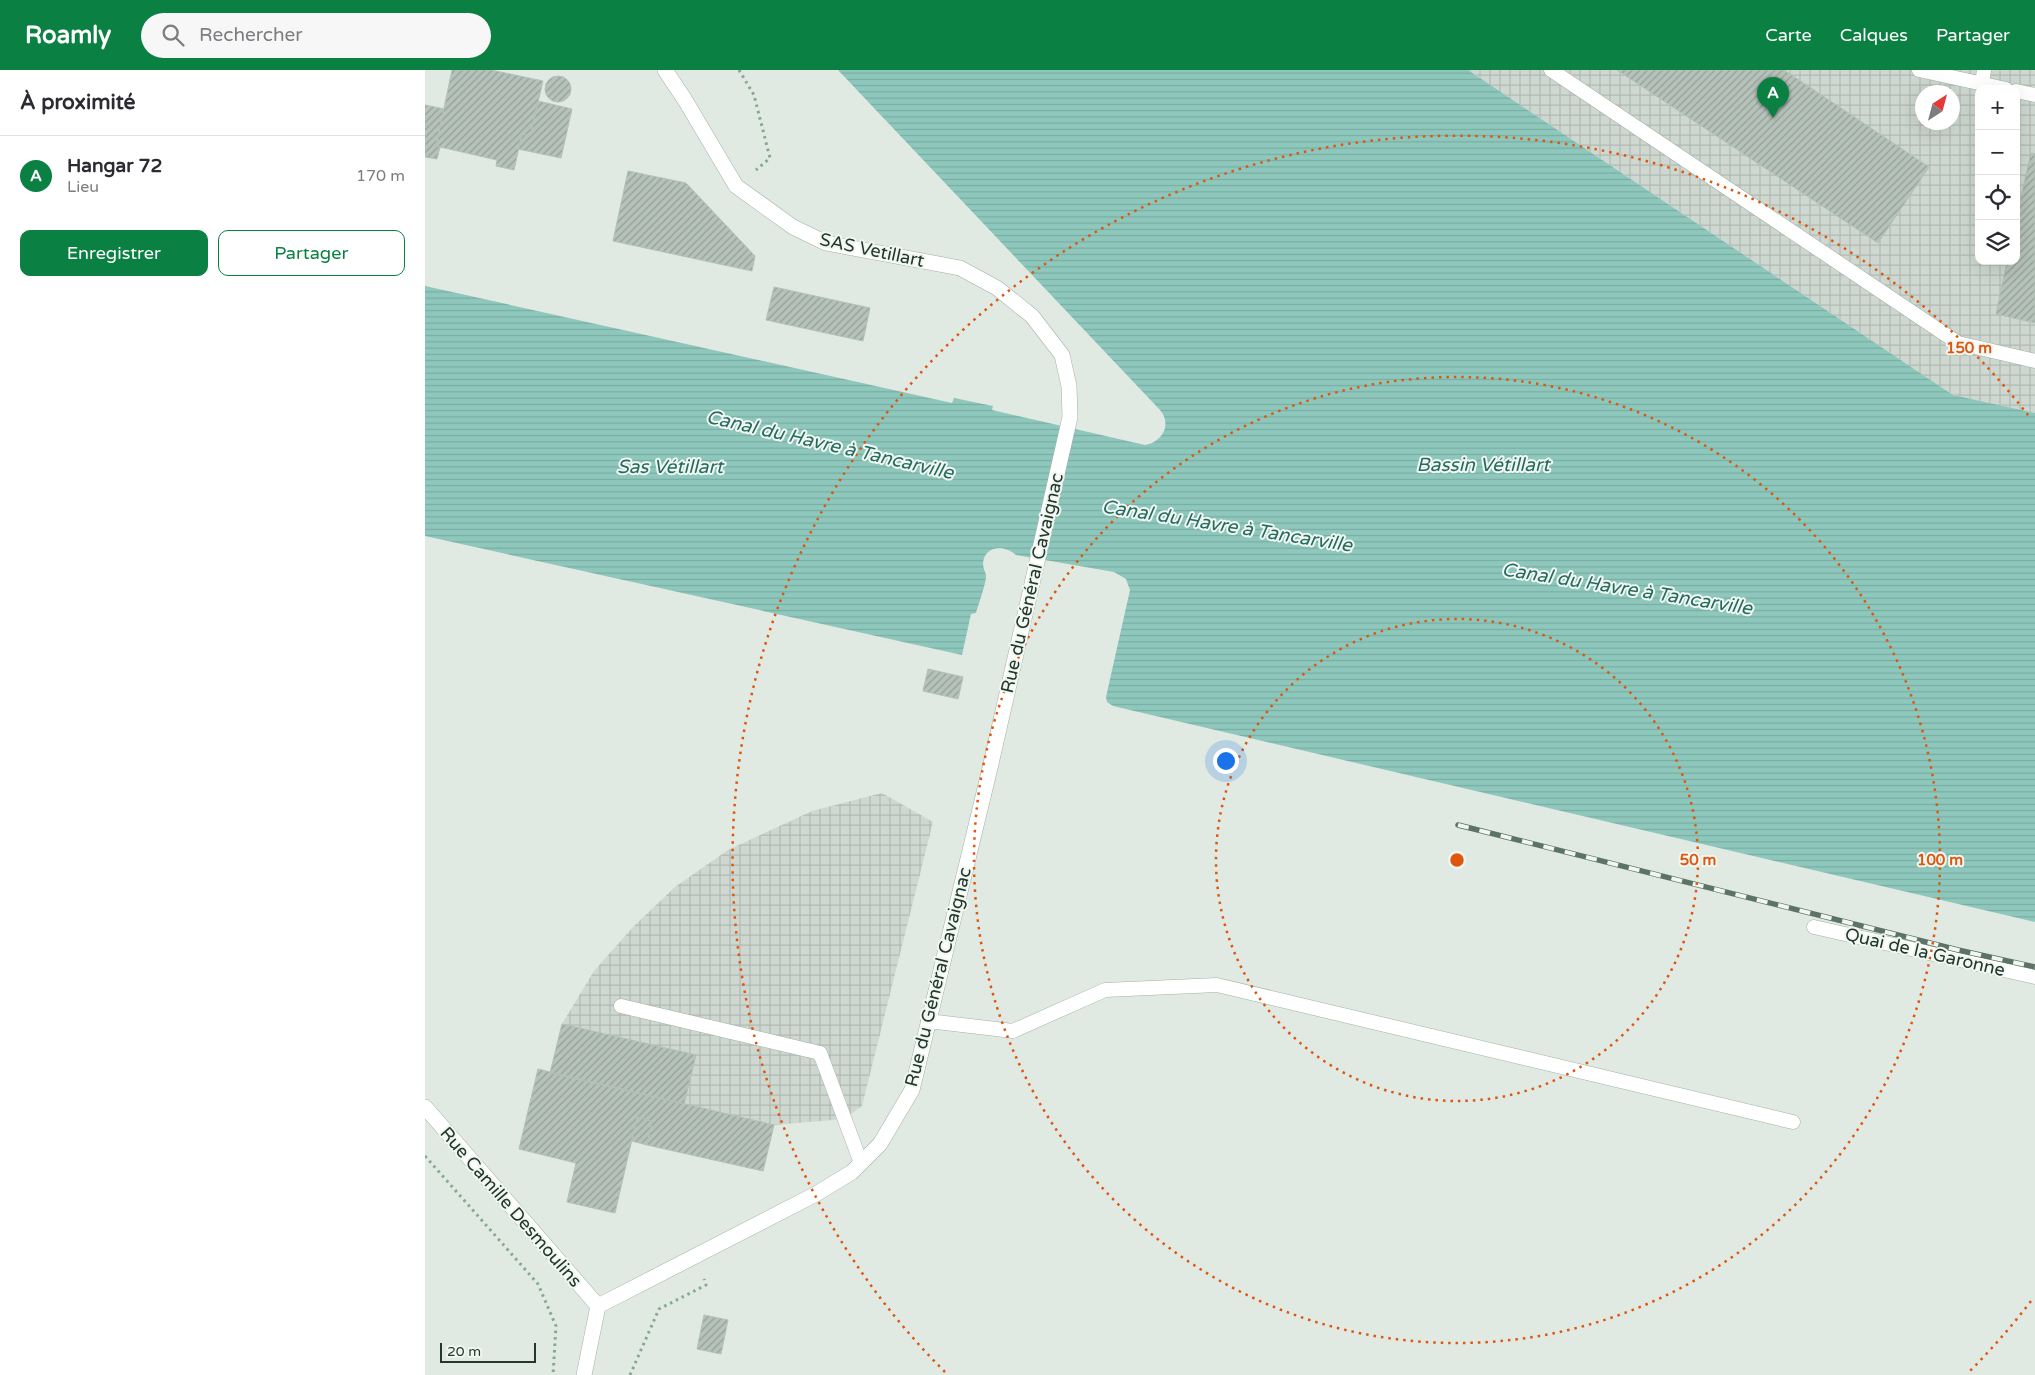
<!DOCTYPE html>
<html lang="fr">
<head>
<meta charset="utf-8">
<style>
  body { margin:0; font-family:"Varela Round",sans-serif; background:#f7f7f7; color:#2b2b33 }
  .controls { position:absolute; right:15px; top:15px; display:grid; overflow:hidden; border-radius:10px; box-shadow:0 5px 20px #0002 }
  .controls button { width:45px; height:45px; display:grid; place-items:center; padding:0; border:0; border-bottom:1px solid #e1e1e2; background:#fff; color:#2b2b33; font:25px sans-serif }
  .compass { position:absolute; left:1490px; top:15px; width:45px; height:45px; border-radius:50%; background:#fff; box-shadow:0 5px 20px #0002; rotate:36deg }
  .scale { position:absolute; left:15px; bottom:12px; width:96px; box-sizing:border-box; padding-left:5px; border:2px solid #23372a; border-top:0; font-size:14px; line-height:18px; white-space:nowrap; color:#23372a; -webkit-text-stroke:4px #f0f6f1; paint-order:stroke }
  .you { position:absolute; left:800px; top:690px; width:18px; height:18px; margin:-12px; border:4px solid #fff; border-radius:50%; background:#1a73e8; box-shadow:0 0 0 8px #1a73e833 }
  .badge { display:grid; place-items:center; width:32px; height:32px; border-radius:50%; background:#0b8043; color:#fff; font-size:16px; font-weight:700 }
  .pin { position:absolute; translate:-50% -41px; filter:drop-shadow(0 1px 2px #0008) }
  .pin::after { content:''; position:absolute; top:26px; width:18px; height:15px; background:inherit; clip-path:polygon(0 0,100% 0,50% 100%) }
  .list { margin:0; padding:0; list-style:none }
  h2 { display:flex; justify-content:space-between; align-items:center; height:65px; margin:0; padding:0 20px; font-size:21px }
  h2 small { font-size:16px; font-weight:400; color:#7c7c81 }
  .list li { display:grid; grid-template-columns:32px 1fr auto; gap:15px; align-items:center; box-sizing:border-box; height:80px; padding:0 20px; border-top:1px solid #e1e1e2 }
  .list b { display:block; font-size:19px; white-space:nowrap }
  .list p { margin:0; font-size:16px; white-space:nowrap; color:#7c7c81 }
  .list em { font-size:16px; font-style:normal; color:#7c7c81 }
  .actions { display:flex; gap:10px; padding:15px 20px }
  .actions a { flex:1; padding:11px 0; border:1px solid #0b8043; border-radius:10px; text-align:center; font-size:18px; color:#0b8043 }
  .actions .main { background:#0b8043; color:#fff }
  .icon { flex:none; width:28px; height:28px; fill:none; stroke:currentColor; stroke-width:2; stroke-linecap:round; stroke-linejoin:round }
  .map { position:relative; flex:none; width:1610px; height:1305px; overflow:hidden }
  header { display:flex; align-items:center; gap:30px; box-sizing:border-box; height:70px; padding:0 25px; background:#0b8043; color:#fff }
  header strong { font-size:24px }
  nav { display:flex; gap:28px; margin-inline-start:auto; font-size:18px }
  .search { width:350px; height:45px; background:#f7f7f7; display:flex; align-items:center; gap:12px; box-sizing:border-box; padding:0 18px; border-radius:28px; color:#7c7c81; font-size:19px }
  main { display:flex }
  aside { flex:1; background:#fff }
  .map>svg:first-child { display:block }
  .industrial { fill:url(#industrial-grid); fill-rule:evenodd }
  .water { fill:url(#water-rules) }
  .building { fill:url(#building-hatch); stroke:#b3c1b6 }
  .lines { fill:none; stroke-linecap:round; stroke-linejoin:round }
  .service-casing { stroke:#a4b0a7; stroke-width:15 }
  .minor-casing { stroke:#a4b0a7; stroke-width:16 }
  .tertiary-casing { stroke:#a4b0a7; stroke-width:16 }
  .path { stroke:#84a990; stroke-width:3; stroke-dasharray:2.5 4; stroke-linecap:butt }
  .service { stroke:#fff; stroke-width:14 }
  .minor { stroke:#fff; stroke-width:15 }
  .tertiary { stroke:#fff; stroke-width:15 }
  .rail-casing { stroke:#5d7365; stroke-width:5.5 }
  .rail { stroke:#f0f6f1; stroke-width:4; stroke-dasharray:11; stroke-linecap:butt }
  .ring { fill:none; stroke:#de570e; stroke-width:2.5; stroke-dasharray:2.5 5 }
  .labels { text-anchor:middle; stroke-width:4; stroke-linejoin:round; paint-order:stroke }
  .street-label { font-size:18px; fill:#23372a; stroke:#f0f6f1 }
  .water-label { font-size:19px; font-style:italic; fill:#256b5e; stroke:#f0f6f1 }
  .centre { fill:#de570e; stroke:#f0f6f1; stroke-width:2.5 }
  .ring-label { font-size:15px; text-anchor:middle; font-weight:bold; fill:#de570e; stroke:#f0f6f1; stroke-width:4; stroke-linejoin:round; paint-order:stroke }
</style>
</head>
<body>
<header>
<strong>Roamly</strong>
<div class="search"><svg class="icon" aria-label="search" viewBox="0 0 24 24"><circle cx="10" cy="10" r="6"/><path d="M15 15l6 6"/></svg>Rechercher</div>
<nav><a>Carte</a><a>Calques</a><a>Partager</a></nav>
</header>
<main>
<aside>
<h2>À proximité<small></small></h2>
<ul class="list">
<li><span class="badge">A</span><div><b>Hangar 72</b><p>Lieu</p></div><em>170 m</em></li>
</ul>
<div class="actions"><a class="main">Enregistrer</a><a>Partager</a></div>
</aside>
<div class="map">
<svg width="1610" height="1305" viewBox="0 0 1610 1305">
  <defs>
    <pattern id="industrial-grid" width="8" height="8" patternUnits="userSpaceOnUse" patternTransform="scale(1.25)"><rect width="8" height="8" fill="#ced8d0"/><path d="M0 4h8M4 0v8" fill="none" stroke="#b1bab3"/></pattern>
    <pattern id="water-rules" width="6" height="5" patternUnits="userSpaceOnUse" patternTransform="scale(1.25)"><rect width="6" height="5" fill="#8ec8bc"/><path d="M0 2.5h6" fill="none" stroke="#7aaca2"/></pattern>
    <pattern id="building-hatch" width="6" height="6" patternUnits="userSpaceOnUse" patternTransform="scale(1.25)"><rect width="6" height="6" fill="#b6c3ba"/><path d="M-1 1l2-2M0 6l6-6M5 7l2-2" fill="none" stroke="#949f97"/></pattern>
  </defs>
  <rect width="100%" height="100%" fill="#e0e9e2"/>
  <path class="industrial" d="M1043 0H1610V343L1528 325ZM1554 19H1591V191H1554ZM1498 22H1528V52H1498Z
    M457 723 508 752 437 1036 419 1049 349 1055 338 1101 207 1071 190 1143 142 1132 151 1093 94 1079 113 999 125 1002 137 954 169 901 209 856 250 817 303 780 387 741Z"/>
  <path class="water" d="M413 0H1043L1528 325 1610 343V852L688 636 682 632 681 627 705 520 701 509 689 502 591 485C580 475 560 475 558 493 558 498 560 501 561 505 562 511 553 536 551 543L546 544 537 585 0 466V216L527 333 529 328 568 336 567 340 720 375C738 372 747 354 735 340Z"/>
  <path class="building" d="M27 0H66L118 11 105 66 97 64 89 100 71 96 72 90 11 76Z
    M1192 0H1359L1504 97 1453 173Z
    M120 19a13 13 0 1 1 26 0a13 13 0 1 1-26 0Z
    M113 31 147 39 136 88 93 79 97 64 105 66Z
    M0 35 19 39 11 76 15 77 12 89 0 87Z
    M1606 83 1610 84V253L1571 244 1582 191H1591V149Z
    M203 101 261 113 330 186 327 201 188 171Z
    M349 217 445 238 438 271 341 250Z
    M503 599 538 607 533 629 498 621Z
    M137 954 271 985 259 1034 125 1003Z
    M113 999 349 1055 338 1101 222 1075 227 1051 212 1047 190 1143 142 1132 151 1093 94 1079Z
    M212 1047 227 1051 222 1075 207 1071Z
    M279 1245 303 1250 296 1284 272 1279Z"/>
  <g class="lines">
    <g class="service-casing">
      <path id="service" d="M1126 0 1533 273 1610 291
        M1494 0 1581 19
        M1557 14 1559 0
        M1591 21 1610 25
        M1389 857 1610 907
        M196 936 395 983 436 1093
        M503 951 588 961 680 920 792 915 1368 1052"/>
    </g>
    <g class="minor-casing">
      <path id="minor" d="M173 1236 391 1124 427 1102 455 1074 487 1020 565 698 645 347 644 316 637 285 607 246 572 218 535 198 401 173 368 157 311 116 260 30 240 0"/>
    </g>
    <g class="tertiary-casing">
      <path id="tertiary" d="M0 1037 173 1236 159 1305"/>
    </g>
    <path class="path" d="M314 0 329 25 345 88 331 100
      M0 1086 113 1214 131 1256 128 1305
      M205 1305 234 1239 281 1215 279 1209"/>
    <use href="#service" class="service"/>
    <use href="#minor" class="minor"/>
    <use href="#tertiary" class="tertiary"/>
    <g class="rail-casing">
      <path id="rail" d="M1033 755 1533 880 1610 897"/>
    </g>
    <use href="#rail" class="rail"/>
  </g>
  <g class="ring">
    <circle cx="1032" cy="790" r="241"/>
    <circle cx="1032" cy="790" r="483"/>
    <path d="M1606 1231A724 724 0 0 1 1544 1302M520 1302A724 724 0 1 1 1606 349"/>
  </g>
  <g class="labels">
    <g class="street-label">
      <text transform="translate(447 180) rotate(12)" y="6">SAS Vetillart</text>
      <text transform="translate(607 513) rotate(-77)" y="6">Rue du Général Cavaignac</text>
      <text transform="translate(1500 882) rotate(13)" y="6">Quai de la Garonne</text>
      <text transform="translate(513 907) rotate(-76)" y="6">Rue du Général Cavaignac</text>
      <text transform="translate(86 1137) rotate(49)" y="6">Rue Camille Desmoulins</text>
    </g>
    <g class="water-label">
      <text transform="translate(405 374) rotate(13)" y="7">Canal du Havre à Tancarville</text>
      <text x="1058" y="401">Bassin Vétillart</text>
      <text x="245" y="403">Sas Vétillart</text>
      <text transform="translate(802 455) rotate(9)" y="7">Canal du Havre à Tancarville</text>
      <text transform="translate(1202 518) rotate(9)" y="7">Canal du Havre à Tancarville</text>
    </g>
  </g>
  <circle cx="1032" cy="790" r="8" class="centre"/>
  <g class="ring-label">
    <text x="1544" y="283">150 m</text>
    <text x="1273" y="795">50 m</text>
    <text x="1515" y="795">100 m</text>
  </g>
</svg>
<div class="controls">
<button>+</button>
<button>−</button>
<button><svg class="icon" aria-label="locate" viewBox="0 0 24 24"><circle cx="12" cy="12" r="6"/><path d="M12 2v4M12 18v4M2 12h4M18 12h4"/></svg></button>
<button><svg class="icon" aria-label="layers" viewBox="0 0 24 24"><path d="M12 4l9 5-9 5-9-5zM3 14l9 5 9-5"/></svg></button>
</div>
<svg class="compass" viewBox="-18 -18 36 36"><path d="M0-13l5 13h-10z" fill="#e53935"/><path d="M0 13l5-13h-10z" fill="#7c7c81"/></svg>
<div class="scale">20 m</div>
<div class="you"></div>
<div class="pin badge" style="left:1348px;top:48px">A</div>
</div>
</main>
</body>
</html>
